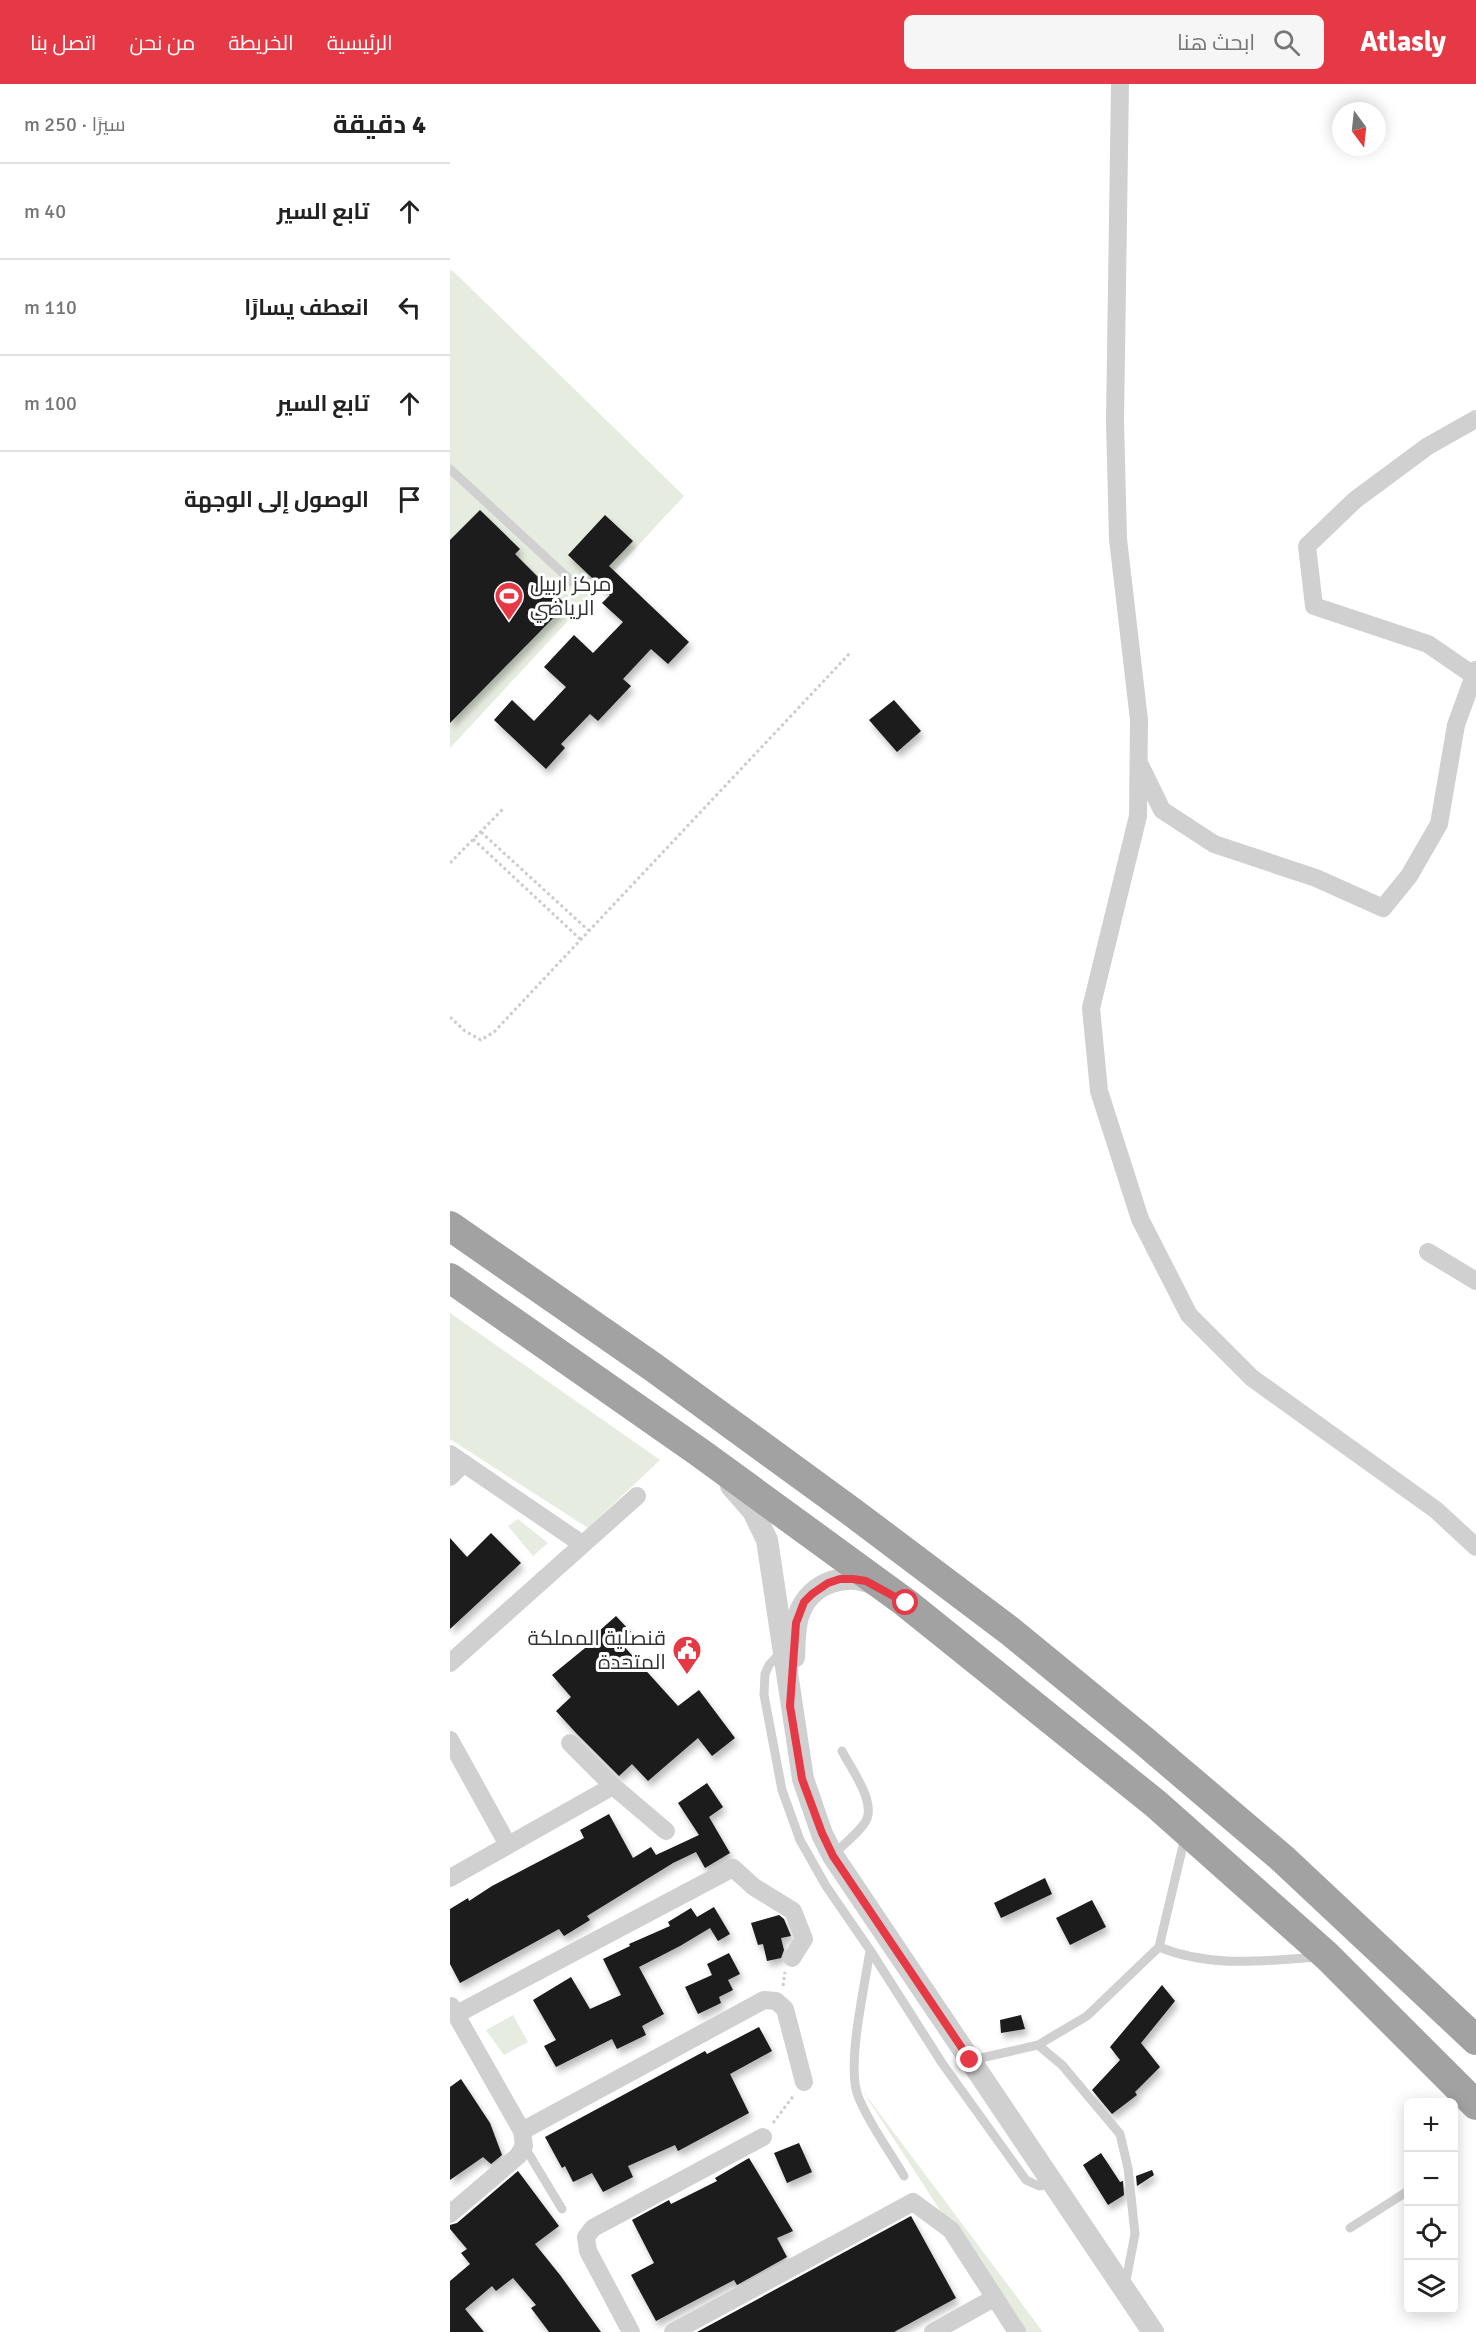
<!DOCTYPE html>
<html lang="ar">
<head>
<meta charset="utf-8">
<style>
  body { margin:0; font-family:Signika,Cairo,sans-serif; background:#f6f6f6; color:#222; direction:rtl }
  .controls { position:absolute; right:18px; bottom:18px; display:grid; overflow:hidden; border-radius:9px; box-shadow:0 3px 15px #0003 }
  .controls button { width:54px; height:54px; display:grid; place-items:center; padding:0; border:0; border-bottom:2px solid #e0e0e0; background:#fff; color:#222; font:30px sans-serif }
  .compass { position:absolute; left:882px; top:18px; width:54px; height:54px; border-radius:50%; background:#fff; box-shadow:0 3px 15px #0003; rotate:165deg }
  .stop { position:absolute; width:18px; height:18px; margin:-14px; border:4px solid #e63946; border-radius:50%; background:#fff }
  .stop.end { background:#e63946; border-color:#fff; box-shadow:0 2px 6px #0008 }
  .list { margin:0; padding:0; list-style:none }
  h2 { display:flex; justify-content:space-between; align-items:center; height:78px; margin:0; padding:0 24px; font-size:26px }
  h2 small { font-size:20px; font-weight:400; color:#767676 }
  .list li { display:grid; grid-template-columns:39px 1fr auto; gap:18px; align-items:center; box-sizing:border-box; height:96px; padding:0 24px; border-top:2px solid #e0e0e0 }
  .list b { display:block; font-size:22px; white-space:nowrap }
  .list em { font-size:20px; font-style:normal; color:#767676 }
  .icon { flex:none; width:33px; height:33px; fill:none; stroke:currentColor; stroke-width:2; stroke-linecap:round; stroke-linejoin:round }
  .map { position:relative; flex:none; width:1026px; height:2248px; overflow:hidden; direction:ltr }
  header { display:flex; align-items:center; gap:36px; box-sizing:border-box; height:84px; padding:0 30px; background:#e63946; color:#fff }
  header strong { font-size:28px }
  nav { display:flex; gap:33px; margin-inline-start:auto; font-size:21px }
  .search { width:420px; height:54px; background:#f6f6f6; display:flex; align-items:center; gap:15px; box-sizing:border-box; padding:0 21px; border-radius:9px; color:#767676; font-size:22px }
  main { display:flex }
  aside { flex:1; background:#fff }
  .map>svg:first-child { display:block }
  .green { fill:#e6ecdf }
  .building { fill:#1a1a1a; filter:url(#shadow) }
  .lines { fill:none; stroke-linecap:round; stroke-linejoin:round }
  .path { stroke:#cdcdcd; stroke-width:3; stroke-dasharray:3 3; stroke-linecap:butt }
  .service { stroke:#d0d0d0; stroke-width:9 }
  .minor { stroke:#d0d0d0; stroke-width:18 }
  .tertiary { stroke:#d0d0d0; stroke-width:22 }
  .trunk { stroke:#a2a2a2; stroke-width:30 }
  .route { stroke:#e63946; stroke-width:8 }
  .labels { text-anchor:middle; stroke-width:6; stroke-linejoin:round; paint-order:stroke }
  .poi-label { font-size:21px; fill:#333; stroke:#fff; text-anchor:start }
</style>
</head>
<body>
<header>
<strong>Atlasly</strong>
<div class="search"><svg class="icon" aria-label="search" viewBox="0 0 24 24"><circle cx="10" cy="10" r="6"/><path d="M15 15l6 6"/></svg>ابحث هنا</div>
<nav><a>الرئيسية</a><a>الخريطة</a><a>من نحن</a><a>اتصل بنا</a></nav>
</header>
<main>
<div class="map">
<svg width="1026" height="2248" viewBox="0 0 1026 2248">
  <defs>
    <filter id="shadow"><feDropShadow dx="3" dy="5.5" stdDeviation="3" flood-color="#0004"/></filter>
  </defs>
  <rect width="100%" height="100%" fill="#fff"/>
  <path class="green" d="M0 186 4 188 234 412 0 664Z
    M0 1229 210 1376 138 1444 0 1355Z
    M68 1435 98 1459 83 1472 58 1442Z
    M63 1931 78 1958 54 1971 36 1946Z
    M412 2006 593 2248H569Z"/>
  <path class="building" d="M30 426 70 465 65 470 116 521 0 639V456Z
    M155 431 183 457 159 482 239 558 218 580 201 565 173 595 181 602 148 637 140 630 111 660 115 664 96 685 44 636 62 616 84 637 116 603 94 583 124 551 143 569 173 538 152 519 160 511 118 471Z
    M444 616 471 647 447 668 419 636Z
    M41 1449 71 1479 0 1545V1454L17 1473Z
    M166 1532 181 1548 170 1558 228 1622 249 1606 285 1654 262 1672 248 1654 198 1697 182 1680 169 1692 127 1650 106 1627 121 1613 102 1591 151 1551 148 1548Z
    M257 1699 273 1723 259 1733 280 1769 255 1784 246 1768 223 1779 137 1832 140 1836 114 1852 109 1845 10 1899 0 1880V1825L18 1814 19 1817 42 1802 134 1754 130 1746 159 1730 183 1774 201 1763 206 1771 249 1751 228 1719Z
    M595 1794 602 1810 551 1834 544 1819Z
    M642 1816 656 1843 620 1861 606 1834Z
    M264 1823 280 1850 268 1857 260 1844 230 1862 189 1883 214 1930 192 1942 196 1951 167 1965 162 1955 106 1983 94 1962 106 1956 83 1916 121 1893 140 1925 171 1911 153 1875 180 1862 179 1860 220 1842 218 1838 241 1824 247 1833Z
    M329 1831 334 1835 341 1852 331 1854 334 1866 331 1874 317 1877 313 1860 308 1861 301 1839Z
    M279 1869 290 1890 278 1896 283 1906 269 1913 271 1919 248 1930 235 1903 262 1891 257 1880Z
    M712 1901 725 1917 691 1959 710 1983 685 2008 687 2011 662 2030 642 2006 670 1976 660 1963Z
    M571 1931 575 1945 551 1949 550 1936Z
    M309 1943 322 1967 280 1990 299 2029 228 2067 225 2061 178 2082 183 2093 153 2108 142 2089 123 2098 115 2082 112 2084 95 2053 255 1967 257 1970Z
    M11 1995 40 2039 52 2071 41 2080 33 2073 0 2096V2003Z
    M349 2059 362 2088 337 2099 324 2069Z
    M651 2069 670 2098 673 2097 674 2111 658 2121 633 2081Z
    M299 2074 343 2147 327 2154 337 2173 287 2201 284 2196 206 2237 181 2191 204 2179 182 2136 219 2116 221 2120 267 2097 265 2094Z
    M702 2086 704 2091 687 2102 686 2092Z
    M68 2087 109 2142 85 2160 110 2191 151 2248H99L81 2224 86 2221 63 2194 46 2207 42 2202 15 2225 34 2248H0V2197L20 2180 11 2169 17 2165 0 2145V2141L7 2139Z
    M461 2132 506 2214 444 2248H247Z"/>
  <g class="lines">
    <path class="path" d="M31 748 138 846
      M23 755 130 855
      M0 779 53 725
      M0 933 15 947 31 956 44 948 400 569
      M333 1902 335 1888
      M323 2039 344 2011"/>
    <path class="service" d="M0 385 129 504
      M331 1568 319 1581 315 1590 314 1611 332 1706 350 1756 376 1802 420 1866 492 1979 576 2096 589 2102 603 2099
      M384 1770C394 1760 406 1751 414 1740 429 1721 401 1685 392 1667
      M709 1863C760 1884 814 1877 867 1873
      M420 1866C415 1902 396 1981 408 2012 419 2040 439 2066 454 2092
      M588 1961 612 1981 670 2050 678 2084 685 2150 675 2202
      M522 1976 588 1961 637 1932 709 1863 735 1753
      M74 2062 112 2125
      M900 2144 958 2107"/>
    <path class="minor" d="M670 0 665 337 668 455 689 636 688 732 641 924 649 1007 690 1135 739 1231 802 1294 986 1426 1026 1463
      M1026 335 978 362 905 416 857 462 864 522 978 560 1026 593
      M690 681 712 726 764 760 866 794 933 824 959 792 989 740 1006 641 1026 586
      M978 1168 1026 1197
      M0 1370 132 1460
      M0 1393 14 1379
      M0 1579 187 1412
      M0 1656 58 1761
      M120 1659 163 1702 216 1747
      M0 1794 163 1702
      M5 1931 283 1784 304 1803 343 1827 354 1855 342 1874
      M72 2047 314 1916 326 1917 335 1925 354 1998
      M0 2130 68 2072 74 2062 72 2047 1 1922
      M181 2248 138 2167 136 2153 143 2144 313 2053
      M223 2248 463 2118 501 2146 567 2248
      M483 2248 544 2214"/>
    <path class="tertiary" d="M281 1402 303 1427 317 1456 353 1695 372 1750 383 1772 703 2248
      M344 1573C345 1559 344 1543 349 1530 360 1498 398 1486 427 1502"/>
    <path class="trunk" d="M0 1142 203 1283 402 1428 560 1547 693 1656 833 1775 1026 1956
      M0 1194 249 1368 456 1519 706 1720 877 1872 1026 2021"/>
  </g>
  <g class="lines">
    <path class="route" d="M456 1519 416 1497 403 1495H390L378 1499 362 1510 354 1518 346 1539 340 1622 352 1695 372 1749 383 1772 520 1976"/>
  </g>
  <defs>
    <g id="stadium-pin" transform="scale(1.5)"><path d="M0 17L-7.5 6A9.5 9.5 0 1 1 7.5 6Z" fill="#e63946" stroke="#fff"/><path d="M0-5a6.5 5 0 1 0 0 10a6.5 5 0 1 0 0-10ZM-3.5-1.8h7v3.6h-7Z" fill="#fff"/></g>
    <g id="civic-pin" transform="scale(1.5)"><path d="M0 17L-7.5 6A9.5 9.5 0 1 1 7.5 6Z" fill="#e63946" stroke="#fff"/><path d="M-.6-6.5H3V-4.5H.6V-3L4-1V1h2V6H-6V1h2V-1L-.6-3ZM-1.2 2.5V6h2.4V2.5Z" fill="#fff"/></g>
  </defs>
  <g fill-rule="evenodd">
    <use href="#stadium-pin" x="59" y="512"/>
    <use href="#civic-pin" x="237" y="1566"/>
  </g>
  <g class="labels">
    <g class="poi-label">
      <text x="80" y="507">مركز اربيل<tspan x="80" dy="24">الرياضي</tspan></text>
      <text x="216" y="1561" text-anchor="end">قنصلية المملكة<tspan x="216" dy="24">المتحدة</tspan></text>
    </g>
  </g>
</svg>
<div class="controls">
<button>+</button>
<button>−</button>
<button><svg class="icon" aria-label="locate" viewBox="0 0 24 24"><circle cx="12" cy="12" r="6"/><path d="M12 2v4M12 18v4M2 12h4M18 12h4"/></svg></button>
<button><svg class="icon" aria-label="layers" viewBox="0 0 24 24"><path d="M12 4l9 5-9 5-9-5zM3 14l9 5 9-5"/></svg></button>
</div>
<svg class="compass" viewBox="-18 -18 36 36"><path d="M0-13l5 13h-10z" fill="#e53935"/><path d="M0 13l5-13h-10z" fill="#767676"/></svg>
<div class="stop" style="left:456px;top:1519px"></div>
<div class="stop end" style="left:520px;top:1976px"></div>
</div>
<aside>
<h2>4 دقيقة<small>سيرًا · 250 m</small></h2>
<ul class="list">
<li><svg class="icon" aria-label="ahead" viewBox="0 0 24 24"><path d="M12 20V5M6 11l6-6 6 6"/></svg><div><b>تابع السير</b></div><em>40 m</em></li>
<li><svg class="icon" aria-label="left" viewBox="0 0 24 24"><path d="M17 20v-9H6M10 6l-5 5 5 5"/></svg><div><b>انعطف يسارًا</b></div><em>110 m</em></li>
<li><svg class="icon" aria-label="ahead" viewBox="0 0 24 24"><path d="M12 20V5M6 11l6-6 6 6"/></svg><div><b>تابع السير</b></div><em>100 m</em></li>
<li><svg class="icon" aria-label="arrive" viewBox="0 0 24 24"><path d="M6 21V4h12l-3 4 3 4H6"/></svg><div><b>الوصول إلى الوجهة</b></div></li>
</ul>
</aside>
</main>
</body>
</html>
